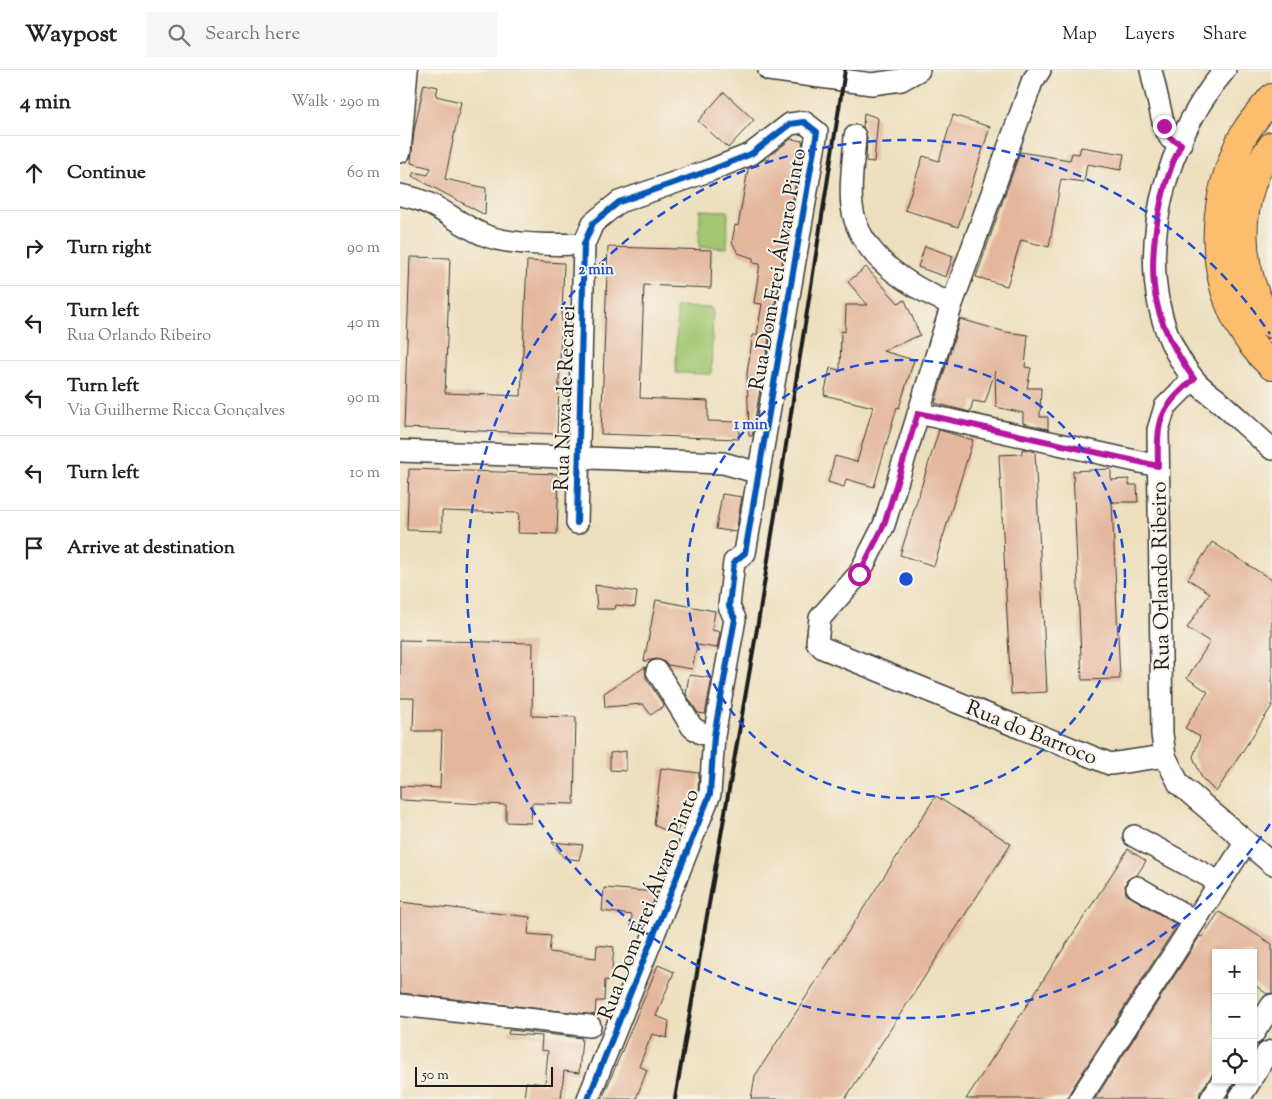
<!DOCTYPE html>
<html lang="en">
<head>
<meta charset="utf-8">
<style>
  body { margin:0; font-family:"Sorts Mill Goudy",serif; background:#f6f6f6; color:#222 }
  .controls { position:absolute; right:15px; bottom:15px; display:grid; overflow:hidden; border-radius:0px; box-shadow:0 1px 4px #0004 }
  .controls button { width:45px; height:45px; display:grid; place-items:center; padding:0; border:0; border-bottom:1px solid #e0e0e0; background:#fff; color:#222; font:25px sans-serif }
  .scale { position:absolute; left:15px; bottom:12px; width:138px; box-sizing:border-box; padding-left:5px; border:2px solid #1c1c1c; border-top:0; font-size:14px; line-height:18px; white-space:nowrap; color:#1c1c1c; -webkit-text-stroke:4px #f7f3e8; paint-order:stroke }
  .stop { position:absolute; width:15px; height:15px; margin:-11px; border:4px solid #b5179e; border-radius:50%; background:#fff }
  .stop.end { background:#b5179e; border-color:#fff; box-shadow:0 1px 5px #0008 }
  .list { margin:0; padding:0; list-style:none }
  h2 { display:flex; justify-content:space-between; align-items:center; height:65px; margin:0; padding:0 20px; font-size:21px }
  h2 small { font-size:16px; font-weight:400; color:#767676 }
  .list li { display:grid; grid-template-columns:32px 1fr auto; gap:15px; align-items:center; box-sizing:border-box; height:75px; padding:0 20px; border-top:1px solid #e0e0e0 }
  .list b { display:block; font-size:19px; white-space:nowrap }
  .list p { margin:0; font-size:16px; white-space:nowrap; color:#767676 }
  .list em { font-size:16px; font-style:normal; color:#767676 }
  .icon { flex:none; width:28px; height:28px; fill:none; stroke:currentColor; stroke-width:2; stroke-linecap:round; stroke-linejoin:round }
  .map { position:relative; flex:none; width:872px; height:1029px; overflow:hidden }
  header { display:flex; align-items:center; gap:30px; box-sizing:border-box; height:70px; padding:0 25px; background:#fff; border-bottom:1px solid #e0e0e0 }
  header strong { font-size:24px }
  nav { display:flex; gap:28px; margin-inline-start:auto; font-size:18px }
  .search { width:350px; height:45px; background:#f6f6f6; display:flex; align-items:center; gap:12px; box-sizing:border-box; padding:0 18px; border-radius:0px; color:#767676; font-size:19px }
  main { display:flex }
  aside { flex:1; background:#fff }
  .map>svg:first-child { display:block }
  .green { fill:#a1c772; stroke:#5e7247 }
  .building { fill:#e4b79d }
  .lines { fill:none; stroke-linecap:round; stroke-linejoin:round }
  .minor-casing { stroke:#3b3934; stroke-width:24 }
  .highway-casing { stroke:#3b3934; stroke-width:30 }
  .minor { stroke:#fff; stroke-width:21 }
  .highway { stroke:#fbbd6e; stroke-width:28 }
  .rail { stroke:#1c1c1c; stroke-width:4 }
  .cycleway-casing { stroke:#f7f3e8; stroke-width:9 }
  .cycleway { stroke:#0057b8; stroke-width:6 }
  .route { stroke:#b5179e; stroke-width:6 }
  .ring { fill:none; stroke:#1d4ed8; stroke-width:2.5; stroke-dasharray:9 6 }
  .labels { text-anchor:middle; stroke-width:4; stroke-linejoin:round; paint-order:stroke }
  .street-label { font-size:21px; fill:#1c1c1c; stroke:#f7f3e8 }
  .centre { fill:#1d4ed8; stroke:#f7f3e8; stroke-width:2.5 }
  .ring-label { font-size:15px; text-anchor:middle; font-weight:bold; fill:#1d4ed8; stroke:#f7f3e8; stroke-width:4; stroke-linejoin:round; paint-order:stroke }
</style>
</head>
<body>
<header>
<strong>Waypost</strong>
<div class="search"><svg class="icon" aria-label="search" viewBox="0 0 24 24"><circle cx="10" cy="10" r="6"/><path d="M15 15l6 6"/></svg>Search here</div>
<nav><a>Map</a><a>Layers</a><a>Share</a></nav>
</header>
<main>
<aside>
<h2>4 min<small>Walk · 290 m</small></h2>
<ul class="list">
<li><svg class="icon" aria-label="ahead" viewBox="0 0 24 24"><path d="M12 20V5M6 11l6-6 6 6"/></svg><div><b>Continue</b></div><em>60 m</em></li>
<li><svg class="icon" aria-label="right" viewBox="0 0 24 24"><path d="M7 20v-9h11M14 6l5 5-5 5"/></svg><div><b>Turn right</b></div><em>90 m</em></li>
<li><svg class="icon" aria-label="left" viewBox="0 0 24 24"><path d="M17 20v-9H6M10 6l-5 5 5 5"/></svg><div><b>Turn left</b><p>Rua Orlando Ribeiro</p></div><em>40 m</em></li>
<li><svg class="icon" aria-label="left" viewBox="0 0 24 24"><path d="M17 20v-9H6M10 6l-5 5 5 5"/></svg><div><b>Turn left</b><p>Via Guilherme Ricca Gonçalves</p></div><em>90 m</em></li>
<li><svg class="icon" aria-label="left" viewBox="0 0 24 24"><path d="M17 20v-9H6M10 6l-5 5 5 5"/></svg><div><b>Turn left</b></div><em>10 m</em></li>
<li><svg class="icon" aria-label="arrive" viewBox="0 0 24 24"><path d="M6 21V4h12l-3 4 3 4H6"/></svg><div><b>Arrive at destination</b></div></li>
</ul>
</aside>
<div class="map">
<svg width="872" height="1029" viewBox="0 0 872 1029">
  <rect width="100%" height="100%" fill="#f7f3e8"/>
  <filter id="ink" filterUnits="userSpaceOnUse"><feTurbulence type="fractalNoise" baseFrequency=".02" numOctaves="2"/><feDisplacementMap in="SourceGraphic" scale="10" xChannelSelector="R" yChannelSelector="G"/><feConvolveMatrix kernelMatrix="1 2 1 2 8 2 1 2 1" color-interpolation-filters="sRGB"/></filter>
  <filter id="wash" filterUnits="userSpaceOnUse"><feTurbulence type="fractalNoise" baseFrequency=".0096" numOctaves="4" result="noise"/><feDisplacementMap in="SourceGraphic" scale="20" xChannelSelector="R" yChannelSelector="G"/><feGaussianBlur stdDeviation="1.12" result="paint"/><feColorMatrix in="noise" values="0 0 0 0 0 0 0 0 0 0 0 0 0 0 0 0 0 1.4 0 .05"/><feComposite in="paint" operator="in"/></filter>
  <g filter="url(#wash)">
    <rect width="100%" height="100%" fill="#eddfbd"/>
    <path class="green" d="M300 140 328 141 327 178 299 177Z
      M277 237 313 238 311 304 276 303Z"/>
    <g id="blocks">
      <path class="building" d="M24 14 38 17 36 26 61 32 45 109 86 118 85 145 12 106 14 102 28 105 31 98 11 93 14 61Z
        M324 22 354 50 328 78 298 51Z
        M464 43 478 48 474 92 466 91 467 67 463 57Z
        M553 45 590 57 558 157 505 140 523 86 539 91Z
        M391 69 403 71 352 366H349L347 303 353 265H357L362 234 354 233 360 194 353 193V188L338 183 332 172 335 155 338 156 348 99 365 89 369 90V86Z
        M681 77 724 84 721 100 687 94 684 112 661 109 649 177 621 170 607 216 576 207 620 82 670 90 672 83 679 84Z
        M525 176 553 186 546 207 518 197Z
        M208 177 312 180 311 218 244 215 240 328 308 331V351L339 352V369L201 364Z
        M10 187 50 188 45 323 121 326 127 191 164 193 157 364 4 358Z
        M466 197 498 233 505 230 520 265 483 281 514 290 499 338 497 337 474 417 446 409 444 417 428 412 435 386 457 392 473 337 424 325 430 298 440 300 441 261 445 262 446 235H468L448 212Z
        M560 249 606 262 628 265 625 297 631 298 627 318H641L640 347H648V359L623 353V343L596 337 595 301 585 333 573 331 570 342 535 333Z
        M539 360 573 370 534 496 500 485Z
        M622 379 635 382 647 622 611 624 599 385 622 384Z
        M9 399 159 404 157 464 118 463 119 443 42 441V461L7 460Z
        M711 399V410L729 409V415H737L738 432H712L720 609 682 610 673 401Z
        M322 424 342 427 336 462 316 459Z
        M812 472 872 510V636L816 722 802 708 793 687 800 667 785 658 808 622 787 608 810 572 787 558 810 523 788 509Z
        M195 515 237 522 235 537 216 535 215 539H197Z
        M256 530 315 541 312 560 320 562 317 578 297 575 292 599 268 595 257 589 244 591Z
        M0 570 133 573 132 646 176 647 174 734 132 733 131 753 106 752V735L0 730V716L40 718 42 661H13L14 628H0Z
        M245 597 246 608 264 636 251 645 243 634 205 637 204 623Z
        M289 605 312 608 305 644 298 643 286 624Z
        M226 681V701L210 700V683Z
        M261 698 299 703 298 721 290 741 287 740 275 765 254 755Z
        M536 726 611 774 445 1029H351L355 1006Z
        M152 772 183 775 179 790 164 788Z
        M728 779 746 791 737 805 727 810 725 816 726 824 777 855 670 1022 668 1029H566Z
        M204 818 257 822 243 858 231 857 232 845 202 841Z
        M0 832 130 847 128 864 151 866 149 882 196 888 197 875 214 877 211 911 205 910 204 931H196L195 945 0 923Z
        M819 842 872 874V923L867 924 853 914V883H816V1000L800 1022 799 1029H695L800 866 802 867Z
        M258 895 274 902 256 946 269 951 267 968 252 964 239 996 247 1000 236 1029H202Z
        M109 960 182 968 179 1003 164 1001 161 1029H124L126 1012 145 1014 148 981 141 980 142 966 108 964Z"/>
    </g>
  </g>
  <g filter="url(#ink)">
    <use href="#blocks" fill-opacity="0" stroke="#3b3934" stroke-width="1"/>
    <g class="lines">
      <g class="minor-casing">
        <path id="minor" d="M369 0 472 14 501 10 519 0
          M640 0 632 12 552 234 484 455 459 504 420 548 417 572 423 578 710 694 765 686
          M751 0 764 56 770 68 781 73
          M825 0C757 79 723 221 793 308 800 318 812 325 821 333 838 348 855 364 872 379
          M455 66C454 89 449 114 452 136 458 185 509 217 552 234
          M0 82 7 0
          M0 125C37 131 51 150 82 164 107 176 157 175 184 174
          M793 309 765 337 758 360 762 664 765 686 779 714 872 794
          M518 343 758 396
          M0 381 323 393 359 403
          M177 453 184 174 193 153 219 132 311 100 351 84 390 54 404 52 417 62 345 483 334 492 329 536 335 549 314 666 310 724 188 1029
          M257 601 292 657 301 663 314 666
          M734 766 819 812
          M737 817 795 851
          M0 935 190 956
          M853 964 872 935
          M853 1006 867 983 872 981
          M680 1029 846 772
          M811 1029 823 1010
          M839 1029 851 1010"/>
      </g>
      <g class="highway-casing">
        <path id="highway" d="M872 28C863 39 853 50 846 61 838 73 834 87 829 100 806 169 817 245 872 296
          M872 76C833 125 835 205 872 254"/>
      </g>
      <use href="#minor" class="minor"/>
      <use href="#highway" class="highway"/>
      <path class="rail" d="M275 1029 358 553 445 0"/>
      <g class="cycleway-casing">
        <path id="cycleway" d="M177 453 184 174 193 153 219 132 311 100 351 84 390 54 404 52 417 62 345 483 334 492 329 536 335 549 314 666 310 724 188 1029"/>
      </g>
      <use href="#cycleway" class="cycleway"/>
    </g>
  </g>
  <g class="lines" filter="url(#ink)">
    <path class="route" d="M459 504 484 455 518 343 758 396C757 351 758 340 794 309 778 286 763 261 757 234 746 187 760 117 781 74L770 68 764 56"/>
  </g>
  <g class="ring">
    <circle cx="506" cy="509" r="219"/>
    <path d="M870 754A439 439 0 1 1 870 264"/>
  </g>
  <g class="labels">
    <g class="street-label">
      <text transform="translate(377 199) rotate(-80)" y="7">Rua Dom Frei Álvaro Pinto</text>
      <text transform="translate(164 328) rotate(-88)" y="7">Rua Nova de Recarei</text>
      <text transform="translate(760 506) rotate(-91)" y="7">Rua Orlando Ribeiro</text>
      <text transform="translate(632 662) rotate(22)" y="7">Rua do Barroco</text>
      <text transform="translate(248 834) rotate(-69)" y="7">Rua Dom Frei Álvaro Pinto</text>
    </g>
  </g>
  <circle cx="506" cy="509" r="8" class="centre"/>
  <g class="ring-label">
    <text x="196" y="204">2 min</text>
    <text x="351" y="359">1 min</text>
  </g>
</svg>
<div class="controls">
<button>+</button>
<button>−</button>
<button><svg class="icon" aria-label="locate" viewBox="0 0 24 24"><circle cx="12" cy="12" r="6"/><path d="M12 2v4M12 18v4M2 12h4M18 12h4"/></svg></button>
</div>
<div class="scale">50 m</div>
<div class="stop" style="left:459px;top:504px"></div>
<div class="stop end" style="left:764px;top:56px"></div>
</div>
</main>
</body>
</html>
